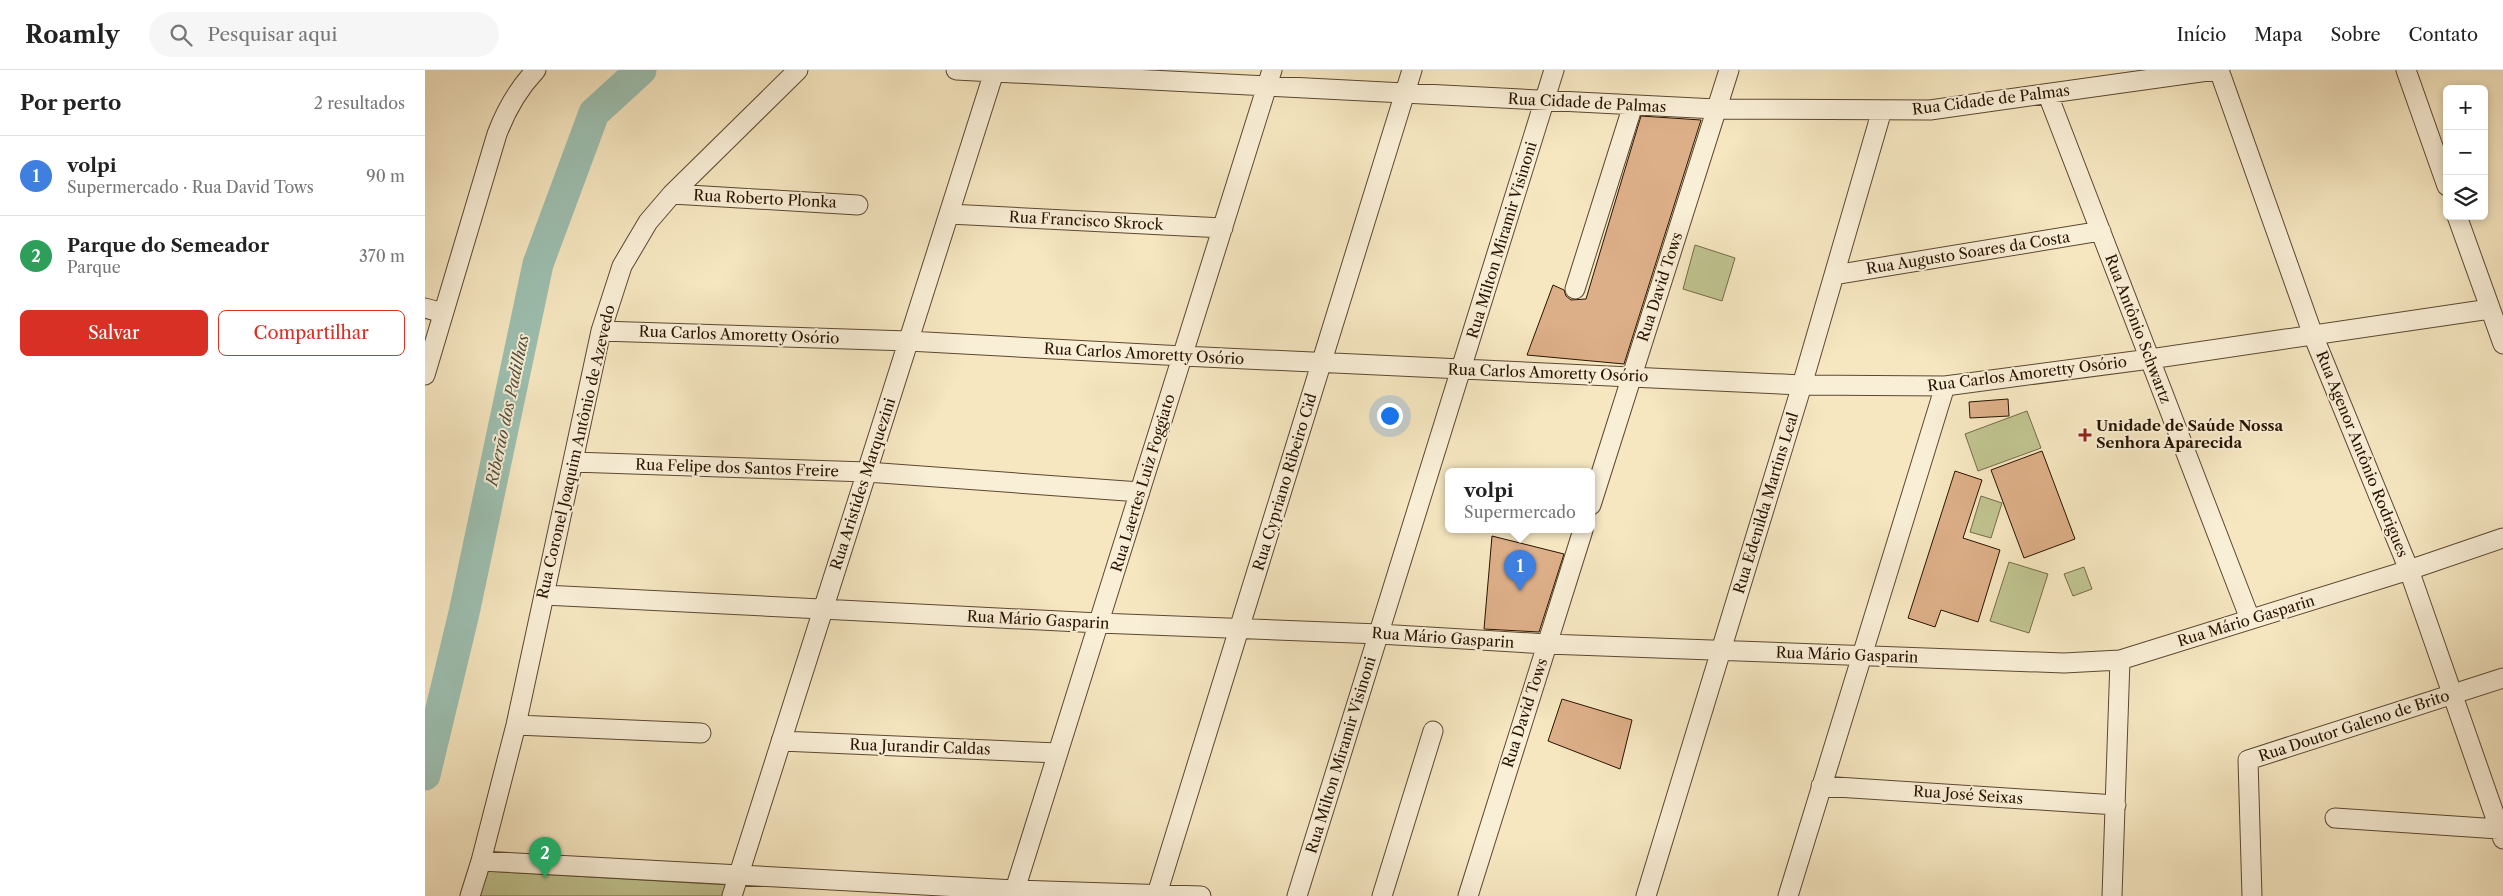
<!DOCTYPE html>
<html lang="pt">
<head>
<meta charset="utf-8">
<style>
  body { margin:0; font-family:"Libre Caslon Text",serif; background:#f6f6f6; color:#222 }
  .controls { position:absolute; right:15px; top:15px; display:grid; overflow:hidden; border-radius:8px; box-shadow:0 2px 8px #0003 }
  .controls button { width:45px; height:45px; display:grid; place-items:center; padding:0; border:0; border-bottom:1px solid #e0e0e0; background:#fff; color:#222; font:25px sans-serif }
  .you { position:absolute; left:964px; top:345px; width:18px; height:18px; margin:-12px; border:4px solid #fff; border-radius:50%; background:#1a73e8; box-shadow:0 0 0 8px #1a73e833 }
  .badge { display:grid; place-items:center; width:32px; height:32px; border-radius:50%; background:#d93025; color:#fff; font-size:16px; font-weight:700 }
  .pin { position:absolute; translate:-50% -41px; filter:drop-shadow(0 1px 2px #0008) }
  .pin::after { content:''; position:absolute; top:26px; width:18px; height:15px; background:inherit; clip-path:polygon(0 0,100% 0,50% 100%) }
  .popup { position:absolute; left:1020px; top:398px; width:150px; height:65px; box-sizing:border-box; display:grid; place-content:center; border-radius:8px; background:#fff; filter:drop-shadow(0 1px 4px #0005); font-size:16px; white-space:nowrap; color:#767676 }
  .popup b { font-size:19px; color:#222 }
  .popup::after { content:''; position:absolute; left:50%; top:100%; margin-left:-10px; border:10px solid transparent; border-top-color:#fff }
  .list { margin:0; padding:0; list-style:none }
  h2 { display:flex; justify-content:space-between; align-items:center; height:65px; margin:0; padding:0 20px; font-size:21px }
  h2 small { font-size:16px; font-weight:400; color:#767676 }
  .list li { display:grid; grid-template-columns:32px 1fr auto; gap:15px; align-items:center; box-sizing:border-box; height:80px; padding:0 20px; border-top:1px solid #e0e0e0 }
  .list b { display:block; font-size:19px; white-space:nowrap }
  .list p { margin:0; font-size:16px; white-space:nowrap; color:#767676 }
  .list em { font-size:16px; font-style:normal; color:#767676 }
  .actions { display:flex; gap:10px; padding:15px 20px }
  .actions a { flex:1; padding:11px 0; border:1px solid #d93025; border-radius:8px; text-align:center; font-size:18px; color:#d93025 }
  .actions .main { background:#d93025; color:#fff }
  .icon { flex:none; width:28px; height:28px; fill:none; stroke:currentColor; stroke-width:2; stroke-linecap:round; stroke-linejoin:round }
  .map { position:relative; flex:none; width:2078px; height:826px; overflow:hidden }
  header { display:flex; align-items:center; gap:30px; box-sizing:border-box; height:70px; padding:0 25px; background:#fff; border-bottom:1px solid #e0e0e0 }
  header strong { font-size:24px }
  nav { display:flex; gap:28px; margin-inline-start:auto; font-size:18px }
  .search { width:350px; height:45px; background:#f6f6f6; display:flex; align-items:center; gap:12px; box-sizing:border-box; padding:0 18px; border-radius:28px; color:#767676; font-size:19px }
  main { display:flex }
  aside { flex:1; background:#fff }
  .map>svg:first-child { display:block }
  .green { fill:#c0c490; stroke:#746c48 }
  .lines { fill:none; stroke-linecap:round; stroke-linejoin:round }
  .river { stroke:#9dc0b1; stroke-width:31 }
  .building { fill:#ddaf88; stroke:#281300 }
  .minor-casing { stroke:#5c4830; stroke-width:21 }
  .minor { stroke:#f9efd7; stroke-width:19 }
  .poi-dot { fill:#8f2418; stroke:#f9efd7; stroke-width:2 }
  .labels { text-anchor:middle; stroke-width:4; stroke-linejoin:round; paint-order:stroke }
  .street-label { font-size:15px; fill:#281300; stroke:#f9efd7 }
  .poi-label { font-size:15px; font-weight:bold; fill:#281300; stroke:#f9efd7; text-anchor:start }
  .water-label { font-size:16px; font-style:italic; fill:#51503e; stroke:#f9efd7 }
</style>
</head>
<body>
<header>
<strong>Roamly</strong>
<div class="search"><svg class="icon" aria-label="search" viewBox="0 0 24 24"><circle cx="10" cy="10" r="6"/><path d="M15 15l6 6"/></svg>Pesquisar aqui</div>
<nav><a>Início</a><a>Mapa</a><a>Sobre</a><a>Contato</a></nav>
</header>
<main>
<aside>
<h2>Por perto<small>2 resultados</small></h2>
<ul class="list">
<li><span class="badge" style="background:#3f7fe0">1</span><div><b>volpi</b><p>Supermercado · Rua David Tows</p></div><em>90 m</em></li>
<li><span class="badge" style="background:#2e9e5b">2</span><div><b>Parque do Semeador</b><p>Parque</p></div><em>370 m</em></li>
</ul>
<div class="actions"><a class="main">Salvar</a><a>Compartilhar</a></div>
</aside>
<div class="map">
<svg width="2078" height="826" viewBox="0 0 2078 826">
  <rect width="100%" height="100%" fill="#f6e7c1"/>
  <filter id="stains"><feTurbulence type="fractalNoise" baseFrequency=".004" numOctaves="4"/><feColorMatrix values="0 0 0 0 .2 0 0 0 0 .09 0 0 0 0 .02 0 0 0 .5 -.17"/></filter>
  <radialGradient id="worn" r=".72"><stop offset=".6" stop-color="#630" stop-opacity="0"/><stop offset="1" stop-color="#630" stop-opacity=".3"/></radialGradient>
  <path class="green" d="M1270 175 1310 188 1297 231 1258 219Z
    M1602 341 1616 378 1553 401 1540 364Z
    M1556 426 1577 433 1566 468 1545 462Z
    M1584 492 1623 504 1604 563 1565 551Z
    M1659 497 1667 519 1648 526 1639 504Z
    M60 801 304 815 300 826H53Z"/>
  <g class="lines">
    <path class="river" d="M0 705 39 543 113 194 169 43 216 0"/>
  </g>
  <path class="building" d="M1216 46 1276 50 1199 294 1102 285 1128 215 1139 220 1141 226 1146 230 1161 229Z
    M1583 329 1584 346 1545 348 1544 332Z
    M1617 381 1650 469 1599 488 1566 400Z
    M1530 401 1557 410 1538 468 1575 480 1553 552 1516 540 1510 557 1483 548Z
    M1067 466 1139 484 1114 562 1059 559Z
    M1137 629 1207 650 1195 699 1123 671Z"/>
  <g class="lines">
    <g class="minor-casing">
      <path id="minor" d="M531 0 1291 39 1505 40 1790 0
        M1794 0 1888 265 1984 500 2078 769
        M1981 0 2022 116
        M1623 25 1825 549
        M247 124 433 135
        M524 144 798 158
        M2032 146 2078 274
        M1409 205 1676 161
        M1150 219 1208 35
        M0 238 18 243
        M176 261 483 271 758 286 1377 315 1520 316 1725 289 2065 239
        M0 305 72 64C81 40 93 19 111 0
        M148 392 442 402 715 422
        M1166 435 1304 0
        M119 525 674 553 954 564 1122 574 1639 593 1695 590 1984 500 2078 468
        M91 655 276 663
        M356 671 633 683
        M1396 716 1691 735
        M1910 748 2074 759
        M56 791 590 820 776 826
        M732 824 987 0
        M45 826 56 791 91 655 176 261 197 196 223 152 247 124 373 0
        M307 826 569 2
        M588 826 847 0
        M872 826 1129 0
        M957 826 1008 661
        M1043 826 1158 460
        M1221 826 1377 315 1457 40
        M1363 826 1520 316
        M1687 826 1695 590
        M1827 826 1823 690 2078 608"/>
    </g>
    <use href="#minor" class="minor"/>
  </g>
  <path class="poi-dot" d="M1657.5 357.5h5v5h5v5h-5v5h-5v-5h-5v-5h5z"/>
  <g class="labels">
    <g class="street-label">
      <text transform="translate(1566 30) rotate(-7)" y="5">Rua Cidade de Palmas</text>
      <text transform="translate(1162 33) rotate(3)" y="5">Rua Cidade de Palmas</text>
      <text transform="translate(340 129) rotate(3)" y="5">Rua Roberto Plonka</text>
      <text transform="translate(661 151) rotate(3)" y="5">Rua Francisco Skrock</text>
      <text transform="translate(1077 170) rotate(-73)" y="5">Rua Milton Miramir Visinoni</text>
      <text transform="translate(1543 183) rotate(-9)" y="5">Rua Augusto Soares da Costa</text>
      <text transform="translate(1235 217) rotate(-72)" y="5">Rua David Tows</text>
      <text transform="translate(1713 259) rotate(69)" y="5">Rua Antônio Schwartz</text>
      <text transform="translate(314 265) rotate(2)" y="5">Rua Carlos Amoretty Osório</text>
      <text transform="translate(719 284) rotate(3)" y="5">Rua Carlos Amoretty Osório</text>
      <text transform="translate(1123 303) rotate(2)" y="5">Rua Carlos Amoretty Osório</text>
      <text transform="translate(1602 304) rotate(-7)" y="5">Rua Carlos Amoretty Osório</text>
      <text transform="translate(151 382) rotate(-77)" y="5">Rua Coronel Joaquim Antônio de Azevedo</text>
      <text transform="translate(1937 384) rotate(68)" y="5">Rua Agenor Antônio Rodrigues</text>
      <text transform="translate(312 398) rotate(2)" y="5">Rua Felipe dos Santos Freire</text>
      <text transform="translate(860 412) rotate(-73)" y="5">Rua Cypriano Ribeiro Cid</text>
      <text transform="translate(718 413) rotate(-73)" y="5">Rua Laertes Luiz Foggiato</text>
      <text transform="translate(438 414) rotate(-72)" y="5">Rua Aristides Marquezini</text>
      <text transform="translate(1341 433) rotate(-73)" y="5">Rua Edenilda Martins Leal</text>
      <text transform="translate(613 550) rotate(3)" y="5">Rua Mário Gasparin</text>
      <text transform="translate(1821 551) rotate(-17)" y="5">Rua Mário Gasparin</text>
      <text transform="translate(1018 568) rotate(4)" y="5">Rua Mário Gasparin</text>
      <text transform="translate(1422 585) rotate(2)" y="5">Rua Mário Gasparin</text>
      <text transform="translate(1100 643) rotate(-72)" y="5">Rua David Tows</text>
      <text transform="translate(1929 656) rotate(-18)" y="5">Rua Doutor Galeno de Brito</text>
      <text transform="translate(495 677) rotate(2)" y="5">Rua Jurandir Caldas</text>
      <text transform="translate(916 685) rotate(-73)" y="5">Rua Milton Miramir Visinoni</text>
      <text transform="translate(1543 725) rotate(4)" y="5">Rua José Seixas</text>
    </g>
    <g class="poi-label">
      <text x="1671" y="361">Unidade de Saúde Nossa<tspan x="1671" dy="17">Senhora Aparecida</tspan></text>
    </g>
    <g class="water-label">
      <text transform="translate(82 340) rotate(-78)" y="6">Riberão dos Padilhas</text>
    </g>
  </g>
  <rect width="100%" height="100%" filter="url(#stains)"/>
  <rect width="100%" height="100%" fill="url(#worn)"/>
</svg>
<div class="controls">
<button>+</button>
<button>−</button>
<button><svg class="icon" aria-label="layers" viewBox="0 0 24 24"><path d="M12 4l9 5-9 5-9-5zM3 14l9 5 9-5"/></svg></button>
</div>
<div class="you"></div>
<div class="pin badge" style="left:1095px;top:521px;background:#3f7fe0">1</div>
<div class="popup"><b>volpi</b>Supermercado</div>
<div class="pin badge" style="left:120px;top:808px;background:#2e9e5b">2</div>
</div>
</main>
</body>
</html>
